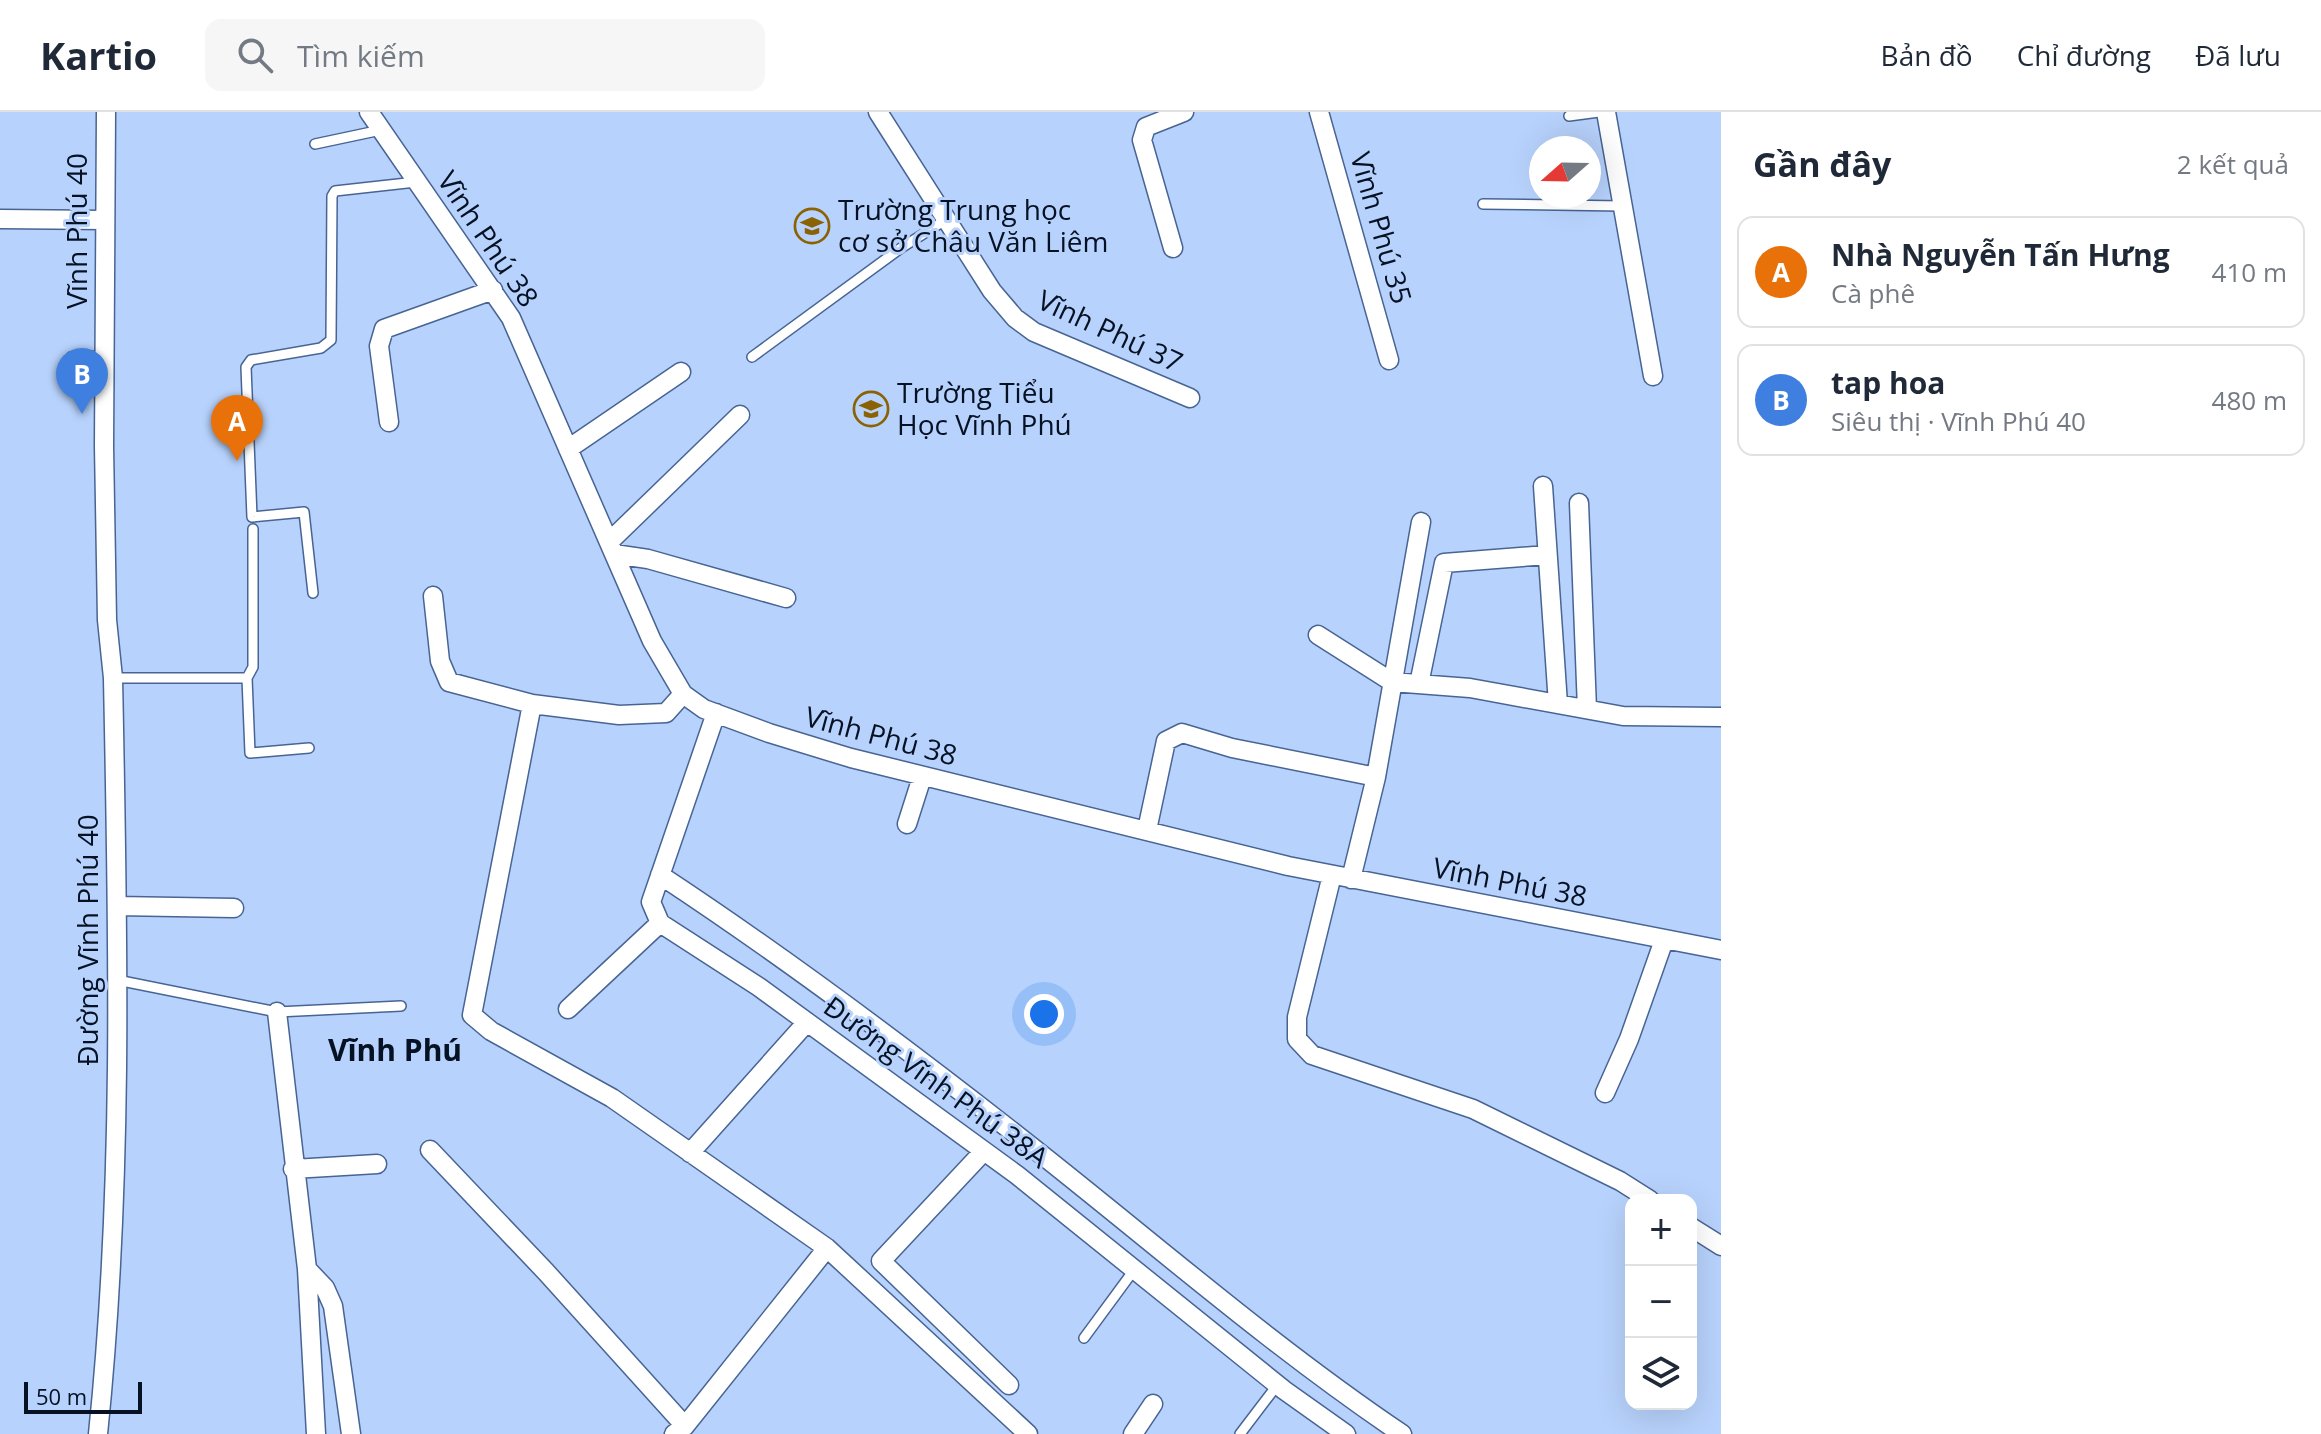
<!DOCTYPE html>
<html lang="vi">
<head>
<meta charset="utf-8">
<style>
  body { margin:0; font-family:"Open Sans",sans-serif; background:#f6f6f7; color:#1f2937 }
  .controls { position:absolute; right:24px; bottom:24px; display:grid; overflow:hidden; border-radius:16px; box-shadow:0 8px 32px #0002 }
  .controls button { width:72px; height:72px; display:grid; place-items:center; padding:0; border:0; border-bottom:2px solid #e0e1e3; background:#fff; color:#1f2937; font:40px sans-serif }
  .compass { position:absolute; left:1529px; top:24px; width:72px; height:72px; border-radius:50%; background:#fff; box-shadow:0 8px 32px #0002; rotate:250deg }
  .scale { position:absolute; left:24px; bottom:20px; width:118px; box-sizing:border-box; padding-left:8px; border:4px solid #061123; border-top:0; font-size:22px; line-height:28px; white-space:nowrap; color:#061123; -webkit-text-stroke:6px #b7d2fc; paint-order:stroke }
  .you { position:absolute; left:1044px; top:902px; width:28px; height:28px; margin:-20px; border:6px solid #fff; border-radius:50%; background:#1a73e8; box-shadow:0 0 0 12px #1a73e833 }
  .badge { display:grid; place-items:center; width:52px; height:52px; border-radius:50%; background:#1a73e8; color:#fff; font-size:26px; font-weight:700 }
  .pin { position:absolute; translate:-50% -66px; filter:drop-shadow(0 2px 4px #0008) }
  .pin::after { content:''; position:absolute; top:42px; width:28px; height:24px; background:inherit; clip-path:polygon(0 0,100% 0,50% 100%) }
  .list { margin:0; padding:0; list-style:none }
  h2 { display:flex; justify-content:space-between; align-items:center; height:104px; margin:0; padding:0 32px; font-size:34px }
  h2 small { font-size:26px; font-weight:400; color:#747a83 }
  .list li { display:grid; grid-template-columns:52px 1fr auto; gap:24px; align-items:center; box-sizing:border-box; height:112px; margin:0 16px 16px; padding:0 16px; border:2px solid #e0e1e3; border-radius:16px }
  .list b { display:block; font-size:30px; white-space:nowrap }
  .list p { margin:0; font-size:26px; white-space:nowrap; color:#747a83 }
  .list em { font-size:26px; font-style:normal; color:#747a83 }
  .icon { flex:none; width:44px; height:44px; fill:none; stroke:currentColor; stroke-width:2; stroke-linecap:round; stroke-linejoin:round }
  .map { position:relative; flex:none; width:1721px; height:1322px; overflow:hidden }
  header { display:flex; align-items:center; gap:48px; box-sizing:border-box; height:112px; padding:0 40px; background:#fff; border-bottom:2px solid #e0e1e3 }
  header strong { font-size:38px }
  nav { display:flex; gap:44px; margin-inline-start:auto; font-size:28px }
  .search { width:560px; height:72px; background:#f6f6f7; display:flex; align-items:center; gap:20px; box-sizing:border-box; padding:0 28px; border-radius:16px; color:#747a83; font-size:30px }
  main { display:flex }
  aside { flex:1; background:#fff }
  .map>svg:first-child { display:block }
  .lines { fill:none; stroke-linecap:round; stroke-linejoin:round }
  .lane-casing { stroke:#476493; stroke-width:12 }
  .street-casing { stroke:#476493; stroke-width:21 }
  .lane { stroke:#fff; stroke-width:9 }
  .street { stroke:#fff; stroke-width:18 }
  .labels { text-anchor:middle; stroke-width:6; stroke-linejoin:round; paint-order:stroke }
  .poi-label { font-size:28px; fill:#061123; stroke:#b7d2fc; text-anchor:start }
  .street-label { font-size:28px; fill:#061123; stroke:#b7d2fc }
  .neighbourhood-label { font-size:30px; font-weight:bold; fill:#061123; stroke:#b7d2fc }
</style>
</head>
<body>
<header>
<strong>Kartio</strong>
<div class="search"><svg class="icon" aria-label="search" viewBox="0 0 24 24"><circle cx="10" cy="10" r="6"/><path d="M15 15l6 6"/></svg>Tìm kiếm</div>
<nav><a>Bản đồ</a><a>Chỉ đường</a><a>Đã lưu</a></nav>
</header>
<main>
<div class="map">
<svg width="1721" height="1322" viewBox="0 0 1721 1322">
  <rect width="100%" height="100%" fill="#b7d2fc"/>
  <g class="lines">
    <g class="lane-casing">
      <path id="lane" d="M1569 4 1599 0
        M315 32 381 18
        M1483 92 1622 94
        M71 245 104 244
        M752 245 901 136 947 107
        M313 481 304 400 252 405 246 255 251 248 321 236 331 228 332 84 335 79 416 70
        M113 566H247L253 555V417
        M247 566 250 641 309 636
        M117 868 277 900 401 894
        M1084 1226 1134 1158
        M1240 1322 1278 1272"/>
    </g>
    <g class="street-casing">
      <path id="street" d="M369 0 511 206 652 529 683 582 704 597 769 621 851 646 1288 754 1721 838
        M878 0 992 179 1015 206 1034 220 1190 286
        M1319 0 1389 248
        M1606 0 1653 264
        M0 107 105 108
        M1173 136 1142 28 1146 15 1184 0
        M389 310 379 234 384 217 493 178
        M568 337 681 260
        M1543 374 1558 592
        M1579 391 1587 597
        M609 430 740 303
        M614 442 648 447 786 486
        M433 484 440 549 449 570 532 592
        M1318 523 1392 570 1470 576 1623 604 1721 605
        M1419 572 1444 451 1547 443
        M683 582 666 601 619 603 532 592 472 903 491 919 612 986 827 1136
        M716 601 651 790 660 811 759 875 1017 1063 1284 1278 1346 1322
        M907 712 922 665
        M1147 718 1166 629 1182 621 1232 636 1376 665 1421 410
        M660 763C783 844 902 933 1018 1024 1146 1124 1267 1231 1402 1322
        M1332 763 1297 905V927L1312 943 1473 997 1620 1069 1650 1088
        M1351 767 1376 665
        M117 794 234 796
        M568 897 660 811
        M277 900 307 1157 316 1322
        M1605 981 1629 927 1664 828
        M430 1038 546 1160 685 1314
        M984 1039 881 1149 1009 1273
        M690 1041 807 910
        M293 1057 377 1052
        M1691 1115 1721 1134
        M307 1157 325 1176 333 1194 351 1322
        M98 1322C124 1071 118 818 113 566L107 508 104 334 106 0
        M674 1322 685 1314 827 1136 1028 1322
        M1133 1322 1153 1292"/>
    </g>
    <use href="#lane" class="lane"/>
    <use href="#street" class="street"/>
  </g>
  <defs>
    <g id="school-ring" transform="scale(1.8)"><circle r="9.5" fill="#b7d2fc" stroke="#8b6203" stroke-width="1.5"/><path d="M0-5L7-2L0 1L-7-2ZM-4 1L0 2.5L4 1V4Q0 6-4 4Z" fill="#8b6203"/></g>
  </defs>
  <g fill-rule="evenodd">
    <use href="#school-ring" x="812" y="114"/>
    <use href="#school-ring" x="871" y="297"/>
  </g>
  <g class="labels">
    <g class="poi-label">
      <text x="838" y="108">Trường Trung học<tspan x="838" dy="32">cơ sở Châu Văn Liêm</tspan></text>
      <text x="897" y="291">Trường Tiểu<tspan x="897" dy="32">Học Vĩnh Phú</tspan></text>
    </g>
    <g class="street-label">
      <text transform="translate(1381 116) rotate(74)" y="10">Vĩnh Phú 35</text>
      <text transform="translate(77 119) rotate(-90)" y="10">Vĩnh Phú 40</text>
      <text transform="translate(488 127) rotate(56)" y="10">Vĩnh Phú 38</text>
      <text transform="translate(1110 219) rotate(25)" y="10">Vĩnh Phú 37</text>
      <text transform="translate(881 624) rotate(15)" y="10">Vĩnh Phú 38</text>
      <text transform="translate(1510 770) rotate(11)" y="10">Vĩnh Phú 38</text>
      <text transform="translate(88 828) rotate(-90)" y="10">Đường Vĩnh Phú 40</text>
      <text transform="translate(936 970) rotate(36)" y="10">Đường Vĩnh Phú 38A</text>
    </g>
    <g class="neighbourhood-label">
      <text x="395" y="949">Vĩnh Phú</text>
    </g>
  </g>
</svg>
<div class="controls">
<button>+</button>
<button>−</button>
<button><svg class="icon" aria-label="layers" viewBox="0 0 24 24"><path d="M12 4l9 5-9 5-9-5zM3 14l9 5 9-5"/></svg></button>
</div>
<svg class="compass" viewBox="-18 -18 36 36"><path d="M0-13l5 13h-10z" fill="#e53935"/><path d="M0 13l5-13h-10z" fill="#747a83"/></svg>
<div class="scale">50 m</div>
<div class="you"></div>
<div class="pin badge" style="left:237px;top:349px;background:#e8710a">A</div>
<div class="pin badge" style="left:82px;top:302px;background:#3f7fe0">B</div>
</div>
<aside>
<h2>Gần đây<small>2 kết quả</small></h2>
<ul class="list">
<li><span class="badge" style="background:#e8710a">A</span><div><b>Nhà Nguyễn Tấn Hưng</b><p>Cà phê</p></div><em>410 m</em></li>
<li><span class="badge" style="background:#3f7fe0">B</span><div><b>tap hoa</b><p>Siêu thị · Vĩnh Phú 40</p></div><em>480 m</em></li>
</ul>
</aside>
</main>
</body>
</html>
